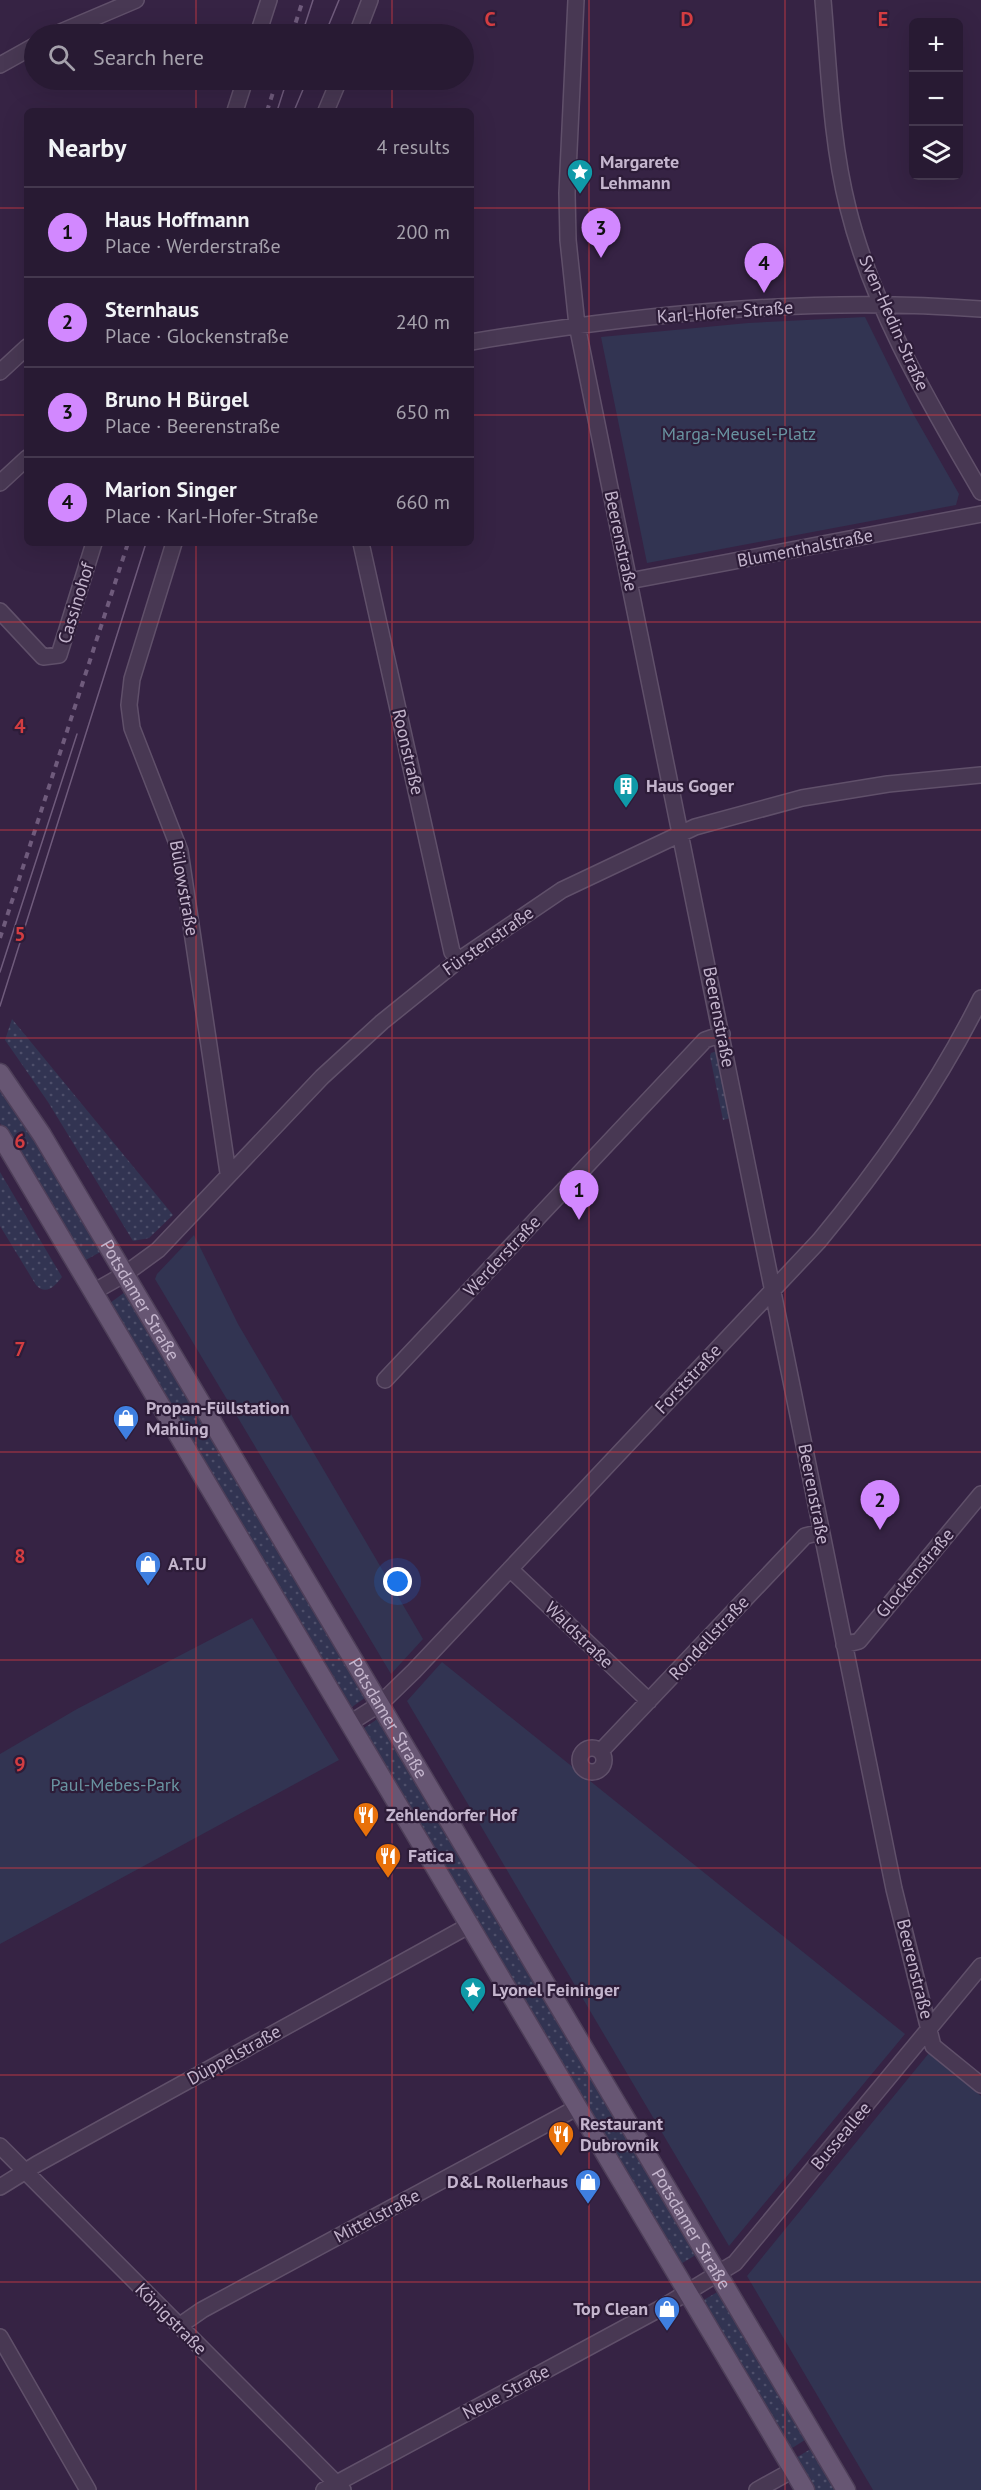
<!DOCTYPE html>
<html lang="en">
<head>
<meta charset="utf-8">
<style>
  body { margin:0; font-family:"PT Sans",sans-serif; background:#30233b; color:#f1f3f6 }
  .controls { position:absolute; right:18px; top:18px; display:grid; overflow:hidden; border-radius:9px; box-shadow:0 6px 24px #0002 }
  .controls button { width:54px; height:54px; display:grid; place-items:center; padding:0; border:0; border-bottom:2px solid #44384e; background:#281a33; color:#f1f3f6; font:30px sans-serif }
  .you { position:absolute; left:398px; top:1582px; width:21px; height:21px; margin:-15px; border:4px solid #fff; border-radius:50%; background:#1a73e8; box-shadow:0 0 0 9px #1a73e833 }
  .badge { display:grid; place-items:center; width:39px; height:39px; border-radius:50%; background:#d288ff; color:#111; font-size:20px; font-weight:700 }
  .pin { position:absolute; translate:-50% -50px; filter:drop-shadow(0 2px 3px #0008) }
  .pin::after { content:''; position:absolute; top:32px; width:21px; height:18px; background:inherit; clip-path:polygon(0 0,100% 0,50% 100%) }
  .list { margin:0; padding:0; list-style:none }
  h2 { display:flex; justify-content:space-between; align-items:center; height:78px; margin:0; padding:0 24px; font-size:26px }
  h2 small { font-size:20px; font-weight:400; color:#a5a1ac }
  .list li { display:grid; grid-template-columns:39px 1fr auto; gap:18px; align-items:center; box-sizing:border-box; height:90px; padding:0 24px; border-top:2px solid #44384e }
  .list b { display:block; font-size:22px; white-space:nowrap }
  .list p { margin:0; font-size:20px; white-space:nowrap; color:#a5a1ac }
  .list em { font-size:20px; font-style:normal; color:#a5a1ac }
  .icon { flex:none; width:33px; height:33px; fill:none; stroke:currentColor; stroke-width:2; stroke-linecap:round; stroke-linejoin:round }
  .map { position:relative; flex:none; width:981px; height:2490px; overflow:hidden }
  .search { position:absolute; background:#281a33; box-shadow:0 6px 24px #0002; left:24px; top:24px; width:450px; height:66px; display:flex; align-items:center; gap:15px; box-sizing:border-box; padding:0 21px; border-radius:33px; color:#a5a1ac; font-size:22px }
  .panel { position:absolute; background:#281a33; box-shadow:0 6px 24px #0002; left:24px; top:108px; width:450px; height:438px; border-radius:9px }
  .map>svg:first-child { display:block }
  .grass { fill:url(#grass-dots) }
  .green { fill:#323452 }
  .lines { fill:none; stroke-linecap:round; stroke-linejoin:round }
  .street-casing { stroke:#60506a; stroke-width:18 }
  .primary-casing { stroke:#4e3f59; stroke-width:21 }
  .street { stroke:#483853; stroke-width:15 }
  .primary { stroke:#675673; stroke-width:18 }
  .tram { stroke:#6f5b7c; stroke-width:1.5 }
  .rail { stroke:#6f5b7c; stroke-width:4; stroke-dasharray:6 6; stroke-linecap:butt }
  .grid { fill:none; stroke:#d33d41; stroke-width:1.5; stroke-opacity:0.55 }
  .labels { text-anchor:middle; stroke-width:4.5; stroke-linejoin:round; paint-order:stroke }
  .poi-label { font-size:18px; font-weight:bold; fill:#c4b5cd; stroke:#2d1c38; text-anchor:start }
  .street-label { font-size:18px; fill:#c4b5cd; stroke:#2d1c38 }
  .park-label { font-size:18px; fill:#6993a0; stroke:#2d1c38 }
  .grid-label { font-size:20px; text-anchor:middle; font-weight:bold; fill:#d33d41; stroke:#2d1c38; stroke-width:4.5; stroke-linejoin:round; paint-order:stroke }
</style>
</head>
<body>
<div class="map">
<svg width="981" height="2490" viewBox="0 0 981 2490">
  <defs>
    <pattern id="grass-dots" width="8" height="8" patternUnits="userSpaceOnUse" patternTransform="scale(1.5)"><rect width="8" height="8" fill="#323452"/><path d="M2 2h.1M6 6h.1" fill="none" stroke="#4e4f6a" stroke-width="1.8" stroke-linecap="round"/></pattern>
  </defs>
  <rect width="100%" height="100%" fill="#362344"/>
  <path class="grass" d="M12 1019 173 1215 149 1238 133 1241 48 1102 5 1040Z
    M717 1051 731 1118 723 1120 710 1056 711 1053Z
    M0 1084 104 1250 84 1261 0 1123Z
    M0 1172 62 1277C55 1286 46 1296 36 1285L0 1226Z
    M125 1292 366 1697 352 1707 110 1303Z
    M379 1718 699 2253 679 2265 364 1732V1728Z
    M719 2291 808 2438 789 2450 702 2301Z
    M814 2447 839 2490H812L794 2459Z"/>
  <path class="green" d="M865 317 911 410 959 494 956 505 647 563 601 337 748 323Z
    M194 1235 238 1324 423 1639 391 1674 155 1279 157 1274Z
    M252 1618 339 1760 0 1944V1754L77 1709Z
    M442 1662 905 2034 729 2246 407 1701Z
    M929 2053 981 2096V2490H873L747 2276Z"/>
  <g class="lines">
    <g class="street-casing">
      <path id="street" d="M576 0 567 193 568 240 577 325 894 1889 933 2046 981 2085
        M823 0C829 69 831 141 848 208 873 309 929 402 981 492
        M56 34 136 0
        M258 34 269 0
        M357 34 370 0
        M0 65 34 46
        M235 111 245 80
        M326 111 339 80
        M471 342C639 314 810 296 981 309
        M0 372 27 347
        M0 483 27 458
        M174 543 132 679 129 705 132 728 180 851 228 1173
        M361 543 452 952 459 960
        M629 581 981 514
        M0 611 43 657 59 655 94 543
        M95 1291 125 1274 158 1250 322 1077 382 1022 459 960 562 890 695 827 802 798 888 784 981 775
        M385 1380 705 1040 722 1034
        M510 1569 649 1701
        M844 1645 859 1641 981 1494
        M350 1723 380 1704 414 1671 819 1241C881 1166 938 1085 981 998
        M580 1760a12 12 0 1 1 24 0a12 12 0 1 1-24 0Z
        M601 1751 805 1536 821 1532
        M0 2146 343 2490
        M0 2187 37 2164 470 1925
        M179 2326 202 2310 578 2107
        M0 2337 88 2490
        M324 2490 663 2307 735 2263 981 1966
        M757 2490 793 2470"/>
    </g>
    <g class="primary-casing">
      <g id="primary">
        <path id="s1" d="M0 1073 42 1135 846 2490"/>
        <path d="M0 1135 805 2490"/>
      </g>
    </g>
    <use href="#street" class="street"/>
    <use href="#primary" class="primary"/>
    <path class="tram" d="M302 34 313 0
      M325 34 339 0
      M277 111 287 80
      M294 111 307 80
      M0 972 77 734
      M0 1006 146 543"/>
    <path class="rail" d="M292 34 303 0
      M267 111 277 80
      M0 938 128 543"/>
  </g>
  <path class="grid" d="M196 0V34M392 0V34M589 0V2490M785 0V2490M196 80V111M392 80V111M0 208H27M471 208H981M0 415H27M471 415H981M196 543V2490M392 543V2490M0 622H981M0 830H981M0 1038H981M0 1245H981M0 1452H981M0 1660H981M0 1868H981M0 2075H981M0 2282H981"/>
  <defs>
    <g id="sight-pin" transform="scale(1.35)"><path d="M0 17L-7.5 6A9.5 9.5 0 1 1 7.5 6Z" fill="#0f9aa8" stroke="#2d1c38"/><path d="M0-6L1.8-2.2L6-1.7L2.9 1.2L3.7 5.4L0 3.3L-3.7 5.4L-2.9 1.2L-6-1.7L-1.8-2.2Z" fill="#fff"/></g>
    <g id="building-pin" transform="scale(1.35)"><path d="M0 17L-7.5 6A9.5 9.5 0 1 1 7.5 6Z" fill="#0f9aa8" stroke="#2d1c38"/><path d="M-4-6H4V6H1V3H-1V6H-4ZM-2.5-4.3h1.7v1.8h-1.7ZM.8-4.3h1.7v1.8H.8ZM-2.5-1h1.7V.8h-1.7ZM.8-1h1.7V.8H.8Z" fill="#fff"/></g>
    <g id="shop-pin" transform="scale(1.35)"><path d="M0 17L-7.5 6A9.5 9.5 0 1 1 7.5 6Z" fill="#3f7fe0" stroke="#2d1c38"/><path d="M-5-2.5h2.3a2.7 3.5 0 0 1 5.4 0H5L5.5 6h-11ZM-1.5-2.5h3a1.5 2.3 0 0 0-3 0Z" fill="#fff"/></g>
    <g id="restaurant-pin" transform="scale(1.35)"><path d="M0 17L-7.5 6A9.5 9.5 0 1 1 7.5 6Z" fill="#e8710a" stroke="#2d1c38"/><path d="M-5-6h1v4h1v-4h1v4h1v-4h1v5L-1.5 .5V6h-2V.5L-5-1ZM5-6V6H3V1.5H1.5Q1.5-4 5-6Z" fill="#fff"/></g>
  </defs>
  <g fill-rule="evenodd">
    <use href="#sight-pin" x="580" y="172"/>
    <use href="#building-pin" x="626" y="786"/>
    <use href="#shop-pin" x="126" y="1418"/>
    <use href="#shop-pin" x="148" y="1564"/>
    <use href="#restaurant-pin" x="366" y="1815"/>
    <use href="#restaurant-pin" x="388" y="1856"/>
    <use href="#sight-pin" x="473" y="1990"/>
    <use href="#restaurant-pin" x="561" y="2134"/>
    <use href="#shop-pin" x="588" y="2182"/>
    <use href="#shop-pin" x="667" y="2309"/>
  </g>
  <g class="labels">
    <g class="poi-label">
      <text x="600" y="168">Margarete<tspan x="600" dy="21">Lehmann</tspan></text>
      <text x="646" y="792">Haus Goger</text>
      <text x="146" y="1414">Propan-Füllstation<tspan x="146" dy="21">Mahling</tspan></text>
      <text x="168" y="1570">A.T.U</text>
      <text x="386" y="1821">Zehlendorfer Hof</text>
      <text x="408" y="1862">Fatica</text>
      <text x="492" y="1996">Lyonel Feininger</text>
      <text x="580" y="2130">Restaurant<tspan x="580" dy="21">Dubrovnik</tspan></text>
      <text x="568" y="2188" text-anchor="end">D&amp;L Rollerhaus</text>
      <text x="648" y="2315" text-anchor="end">Top Clean</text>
    </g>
    <g class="street-label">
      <text transform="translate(725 312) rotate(-4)" y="6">Karl-Hofer-Straße</text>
      <text transform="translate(894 323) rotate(66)" y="6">Sven-Hedin-Straße</text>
      <text transform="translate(621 541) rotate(78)" y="6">Beerenstraße</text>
      <text transform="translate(805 548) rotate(-11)" y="6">Blumenthalstraße</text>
      <text transform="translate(76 603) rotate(-73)" y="6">Cassinohof</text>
      <text transform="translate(408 752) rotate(77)" y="6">Roonstraße</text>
      <text transform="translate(184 888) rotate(80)" y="6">Bülowstraße</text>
      <text transform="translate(488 941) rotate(-35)" y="6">Fürstenstraße</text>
      <text transform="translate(719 1017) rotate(79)" y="6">Beerenstraße</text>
      <text transform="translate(502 1256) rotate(-47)" y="6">Werderstraße</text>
      <text dy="6" stroke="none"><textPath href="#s1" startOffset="267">Potsdamer Straße</textPath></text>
      <text transform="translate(688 1379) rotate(-47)" y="6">Forststraße</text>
      <text transform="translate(814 1494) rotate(79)" y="6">Beerenstraße</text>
      <text transform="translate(915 1573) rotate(-50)" y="6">Glockenstraße</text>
      <text transform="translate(579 1635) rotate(44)" y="6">Waldstraße</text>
      <text transform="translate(709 1638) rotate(-47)" y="6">Rondellstraße</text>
      <text dy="6" stroke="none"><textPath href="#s1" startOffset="753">Potsdamer Straße</textPath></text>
      <text transform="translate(915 1969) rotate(76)" y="6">Beerenstraße</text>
      <text transform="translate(234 2055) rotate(-29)" y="6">Düppelstraße</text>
      <text transform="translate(841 2136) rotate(-50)" y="6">Busseallee</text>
      <text transform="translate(377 2216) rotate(-28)" y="6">Mittelstraße</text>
      <text dy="6" stroke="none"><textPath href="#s1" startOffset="1347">Potsdamer Straße</textPath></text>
      <text transform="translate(171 2319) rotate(45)" y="6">Königstraße</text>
      <text transform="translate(506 2392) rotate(-28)" y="6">Neue Straße</text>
    </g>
    <g class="park-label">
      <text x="739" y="440">Marga-Meusel-Platz</text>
      <text x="115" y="1791">Paul-Mebes-Park</text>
    </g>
  </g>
  <g class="grid-label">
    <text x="490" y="26">C</text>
    <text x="687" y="26">D</text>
    <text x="883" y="26">E</text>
    <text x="20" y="733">4</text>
    <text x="20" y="941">5</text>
    <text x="20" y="1148">6</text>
    <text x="20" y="1356">7</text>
    <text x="20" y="1563">8</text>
    <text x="20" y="1771">9</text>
  </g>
</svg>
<div class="controls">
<button>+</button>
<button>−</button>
<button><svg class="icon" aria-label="layers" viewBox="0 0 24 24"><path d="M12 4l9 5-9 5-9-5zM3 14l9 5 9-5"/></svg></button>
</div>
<div class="you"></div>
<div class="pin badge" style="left:579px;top:1220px">1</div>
<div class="pin badge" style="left:880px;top:1530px">2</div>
<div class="pin badge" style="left:601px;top:258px">3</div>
<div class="pin badge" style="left:764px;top:293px">4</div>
<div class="search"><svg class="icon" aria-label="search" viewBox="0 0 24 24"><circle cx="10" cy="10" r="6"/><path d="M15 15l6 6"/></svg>Search here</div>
<section class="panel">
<h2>Nearby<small>4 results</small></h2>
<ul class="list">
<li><span class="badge">1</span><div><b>Haus Hoffmann</b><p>Place · Werderstraße</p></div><em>200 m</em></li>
<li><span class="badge">2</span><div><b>Sternhaus</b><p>Place · Glockenstraße</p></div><em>240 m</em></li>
<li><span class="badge">3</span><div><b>Bruno H Bürgel</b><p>Place · Beerenstraße</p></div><em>650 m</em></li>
<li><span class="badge">4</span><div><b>Marion Singer</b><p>Place · Karl-Hofer-Straße</p></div><em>660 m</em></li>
</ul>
</section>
</div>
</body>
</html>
